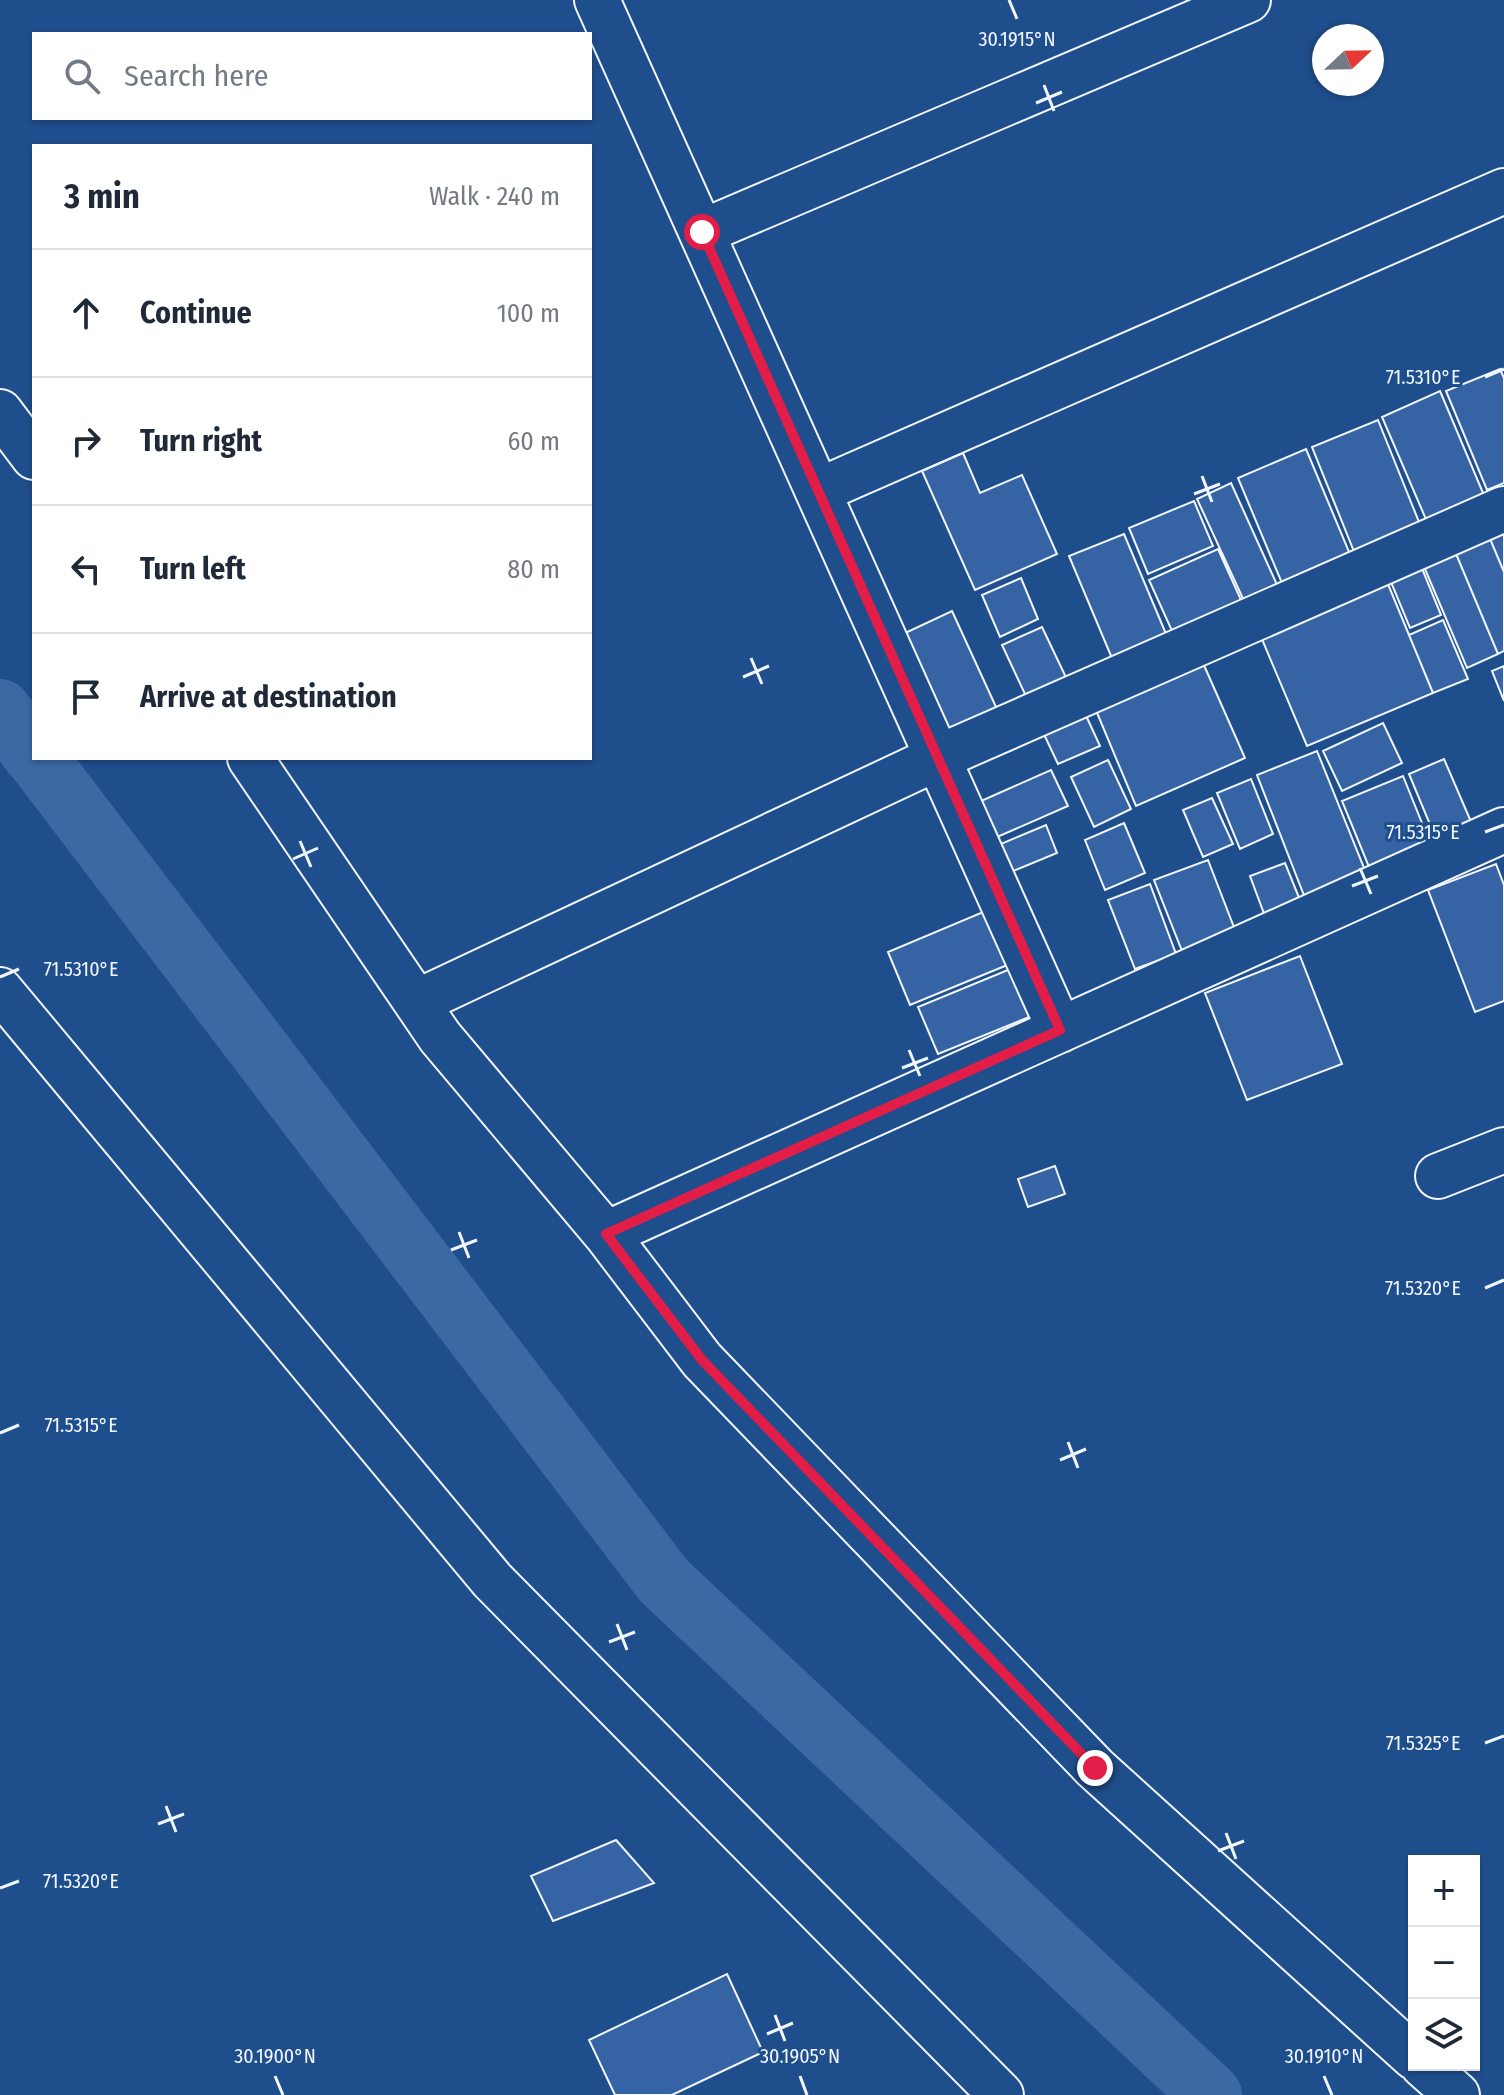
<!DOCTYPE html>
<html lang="en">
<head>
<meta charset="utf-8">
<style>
  body { margin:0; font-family:"Fira Sans Condensed",sans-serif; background:#f6f6f7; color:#1f2937 }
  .controls { position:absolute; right:24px; bottom:24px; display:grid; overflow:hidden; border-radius:0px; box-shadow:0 2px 6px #0004 }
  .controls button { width:72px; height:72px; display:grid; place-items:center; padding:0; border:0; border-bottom:2px solid #e0e1e3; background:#fff; color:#1f2937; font:40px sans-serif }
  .compass { position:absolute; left:1312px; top:24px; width:72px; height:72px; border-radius:50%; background:#fff; box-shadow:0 2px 6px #0004; rotate:68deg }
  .stop { position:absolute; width:24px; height:24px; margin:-18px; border:6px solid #e11d48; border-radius:50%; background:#fff }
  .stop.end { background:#e11d48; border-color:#fff; box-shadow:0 2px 8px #0008 }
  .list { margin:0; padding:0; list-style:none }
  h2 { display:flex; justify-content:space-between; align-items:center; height:104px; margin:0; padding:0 32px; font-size:34px }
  h2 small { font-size:26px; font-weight:400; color:#747a83 }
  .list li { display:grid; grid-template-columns:52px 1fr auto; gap:24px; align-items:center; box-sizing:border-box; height:128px; padding:0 32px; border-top:2px solid #e0e1e3 }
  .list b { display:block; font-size:30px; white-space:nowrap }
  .list em { font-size:26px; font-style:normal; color:#747a83 }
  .icon { flex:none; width:44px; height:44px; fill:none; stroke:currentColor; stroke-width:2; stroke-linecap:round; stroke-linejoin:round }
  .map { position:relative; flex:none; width:1504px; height:2095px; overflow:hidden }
  .search { position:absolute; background:#fff; box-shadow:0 2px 6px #0004; left:32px; top:32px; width:560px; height:88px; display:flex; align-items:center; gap:20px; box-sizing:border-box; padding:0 28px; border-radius:0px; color:#747a83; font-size:30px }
  .panel { position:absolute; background:#fff; box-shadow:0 2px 6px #0004; left:32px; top:144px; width:560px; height:616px; border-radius:0px }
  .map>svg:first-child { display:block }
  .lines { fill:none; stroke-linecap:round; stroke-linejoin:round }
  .canal { stroke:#3b69a3; stroke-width:62 }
  .building { fill:#3563a3; stroke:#f2f6ff; stroke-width:2 }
  .minor-casing { stroke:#f2f6ff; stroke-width:48 }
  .minor { stroke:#1f4e8c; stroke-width:44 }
  .route { stroke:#e11d48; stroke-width:10 }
  .ticks { fill:none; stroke:#f2f6ff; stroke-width:3 }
  .ticks-label { font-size:20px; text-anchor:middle; fill:#f2f6ff; stroke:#1f4e8c; stroke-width:6; stroke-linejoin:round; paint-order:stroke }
</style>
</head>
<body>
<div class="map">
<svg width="1504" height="2095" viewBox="0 0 1504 2095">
  <rect width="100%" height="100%" fill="#1f4e8c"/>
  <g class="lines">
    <path class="canal" d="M0 710 34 755
      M37 758 664 1581 1211 2095"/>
  </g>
  <path class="building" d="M1500 369 1504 378V483L1487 490 1446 391Z
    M1440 391 1486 500 1428 524 1382 417Z
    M1378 420 1421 527 1355 554 1312 447Z
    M1306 449 1352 559 1284 588 1238 478Z
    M963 453 980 493 1022 475 1057 554 975 590 922 471Z
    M1231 483 1278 587 1245 603 1197 499Z
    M1194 501 1213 546 1148 574 1129 528Z
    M1504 527V572L1488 534Z
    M1124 534 1169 641 1114 663 1069 556Z
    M1488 534 1504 572V651L1498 654 1454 549Z
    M1218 549 1246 611 1177 642 1149 580Z
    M1454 549 1498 654 1467 668 1422 562Z
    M1419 561 1441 615 1410 628 1388 575Z
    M1383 572 1433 693 1307 746 1256 625Z
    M1021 578 1038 619 1000 637 982 595Z
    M952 611 1002 720 953 742 903 634Z
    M1443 620 1468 679 1433 693 1409 635Z
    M1042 627 1072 690 1032 709 1002 645Z
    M1203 663 1245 758 1136 806 1095 708Z
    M1504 666V701L1492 671Z
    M1083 709 1100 746 1058 764 1041 728Z
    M1383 723 1402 763 1342 791 1323 751Z
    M1317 751 1366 873 1305 898 1257 775Z
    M1444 759 1472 824 1436 839 1409 774Z
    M1108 760 1131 809 1094 827 1071 777Z
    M1051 770 1068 806 988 841 972 805Z
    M1403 776 1430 843 1369 867 1342 801Z
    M1251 779 1273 834 1240 849 1217 793Z
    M1212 798 1233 844 1203 857 1183 810Z
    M1124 823 1145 873 1105 890 1085 840Z
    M1046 825 1057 853 1001 876 989 849Z
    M1208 860 1235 930 1182 951 1154 880Z
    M1285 863 1302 905 1266 919 1250 876Z
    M1496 864 1504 885V1001L1475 1012 1428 890Z
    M1150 884 1176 954 1135 969 1108 900Z
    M995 907 1017 961 910 1005 888 952Z
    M1300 956 1342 1064 1247 1100 1205 993Z
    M1025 963 1044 1011 938 1054 918 1007Z
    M1055 1166 1065 1194 1028 1207 1018 1179Z
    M616 1840 654 1883 553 1921 531 1876Z
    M727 1974 763 2052 672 2095H615L589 2040Z"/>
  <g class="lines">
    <g class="minor-casing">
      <path id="minor" d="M597 0 1060 1030
        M702 232 1248 0
        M0 412 34 457
        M818 491 1504 191
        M250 758 440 1037 606 1234 702 1360 1095 1768 1414 2057
        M0 990 492 1580 1001 2095
        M417 1002 937 758 1504 509
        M1438 1176 1504 1150
        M606 1234 1504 830
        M1423 2065 1457 2095"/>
    </g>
    <use href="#minor" class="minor"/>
  </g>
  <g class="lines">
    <path class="route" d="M702 232 1060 1030 606 1234 702 1360 1095 1768"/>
  </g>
  <path class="ticks" d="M1009 0 1017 19M1044 85 1054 111M1036 103 1062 92M1485 377 1504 369M1202 476 1212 502M1194 494 1220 484M751 658 762 684M743 677 769 666M1485 832 1504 825M300 841 311 867M293 859 318 848M1360 868 1371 894M1352 886 1378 876M0 977 19 969M909 1050 920 1076M902 1068 928 1058M459 1232 469 1258M451 1250 477 1240M1485 1288 1504 1280M0 1433 19 1425M1068 1442 1078 1468M1060 1460 1086 1449M617 1624 627 1650M609 1642 635 1632M1485 1743 1504 1736M166 1806 176 1832M158 1824 184 1814M1226 1833 1236 1859M1218 1851 1244 1841M0 1888 19 1881M775 2015 785 2041M767 2034 793 2023M275 2076 283 2095M800 2076 807 2095M1324 2076 1332 2095"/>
  <g class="ticks-label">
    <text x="1017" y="46">30.1915°N</text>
    <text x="1423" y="384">71.5310°E</text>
    <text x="1423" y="839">71.5315°E</text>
    <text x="81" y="976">71.5310°E</text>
    <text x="1423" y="1295">71.5320°E</text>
    <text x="81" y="1432">71.5315°E</text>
    <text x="1423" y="1750">71.5325°E</text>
    <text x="81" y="1888">71.5320°E</text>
    <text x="275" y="2063">30.1900°N</text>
    <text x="800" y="2063">30.1905°N</text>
    <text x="1324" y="2063">30.1910°N</text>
  </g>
</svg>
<div class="controls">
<button>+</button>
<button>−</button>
<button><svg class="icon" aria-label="layers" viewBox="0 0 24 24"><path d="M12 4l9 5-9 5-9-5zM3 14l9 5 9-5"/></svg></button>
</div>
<svg class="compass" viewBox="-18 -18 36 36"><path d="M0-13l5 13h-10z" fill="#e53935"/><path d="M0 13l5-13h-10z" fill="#747a83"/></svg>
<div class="stop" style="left:702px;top:232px"></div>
<div class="stop end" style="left:1095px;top:1768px"></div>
<div class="search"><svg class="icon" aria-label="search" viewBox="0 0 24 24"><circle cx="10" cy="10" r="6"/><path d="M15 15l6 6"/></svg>Search here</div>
<section class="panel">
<h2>3 min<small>Walk · 240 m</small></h2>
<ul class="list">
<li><svg class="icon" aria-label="ahead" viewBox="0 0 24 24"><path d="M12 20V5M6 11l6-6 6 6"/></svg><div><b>Continue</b></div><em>100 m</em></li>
<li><svg class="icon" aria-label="right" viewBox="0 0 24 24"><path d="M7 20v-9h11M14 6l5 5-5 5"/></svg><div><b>Turn right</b></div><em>60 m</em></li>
<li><svg class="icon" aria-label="left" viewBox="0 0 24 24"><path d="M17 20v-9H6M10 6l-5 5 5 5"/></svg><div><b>Turn left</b></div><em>80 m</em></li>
<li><svg class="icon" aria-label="arrive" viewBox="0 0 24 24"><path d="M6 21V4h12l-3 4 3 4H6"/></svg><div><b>Arrive at destination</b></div></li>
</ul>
</section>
</div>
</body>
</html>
